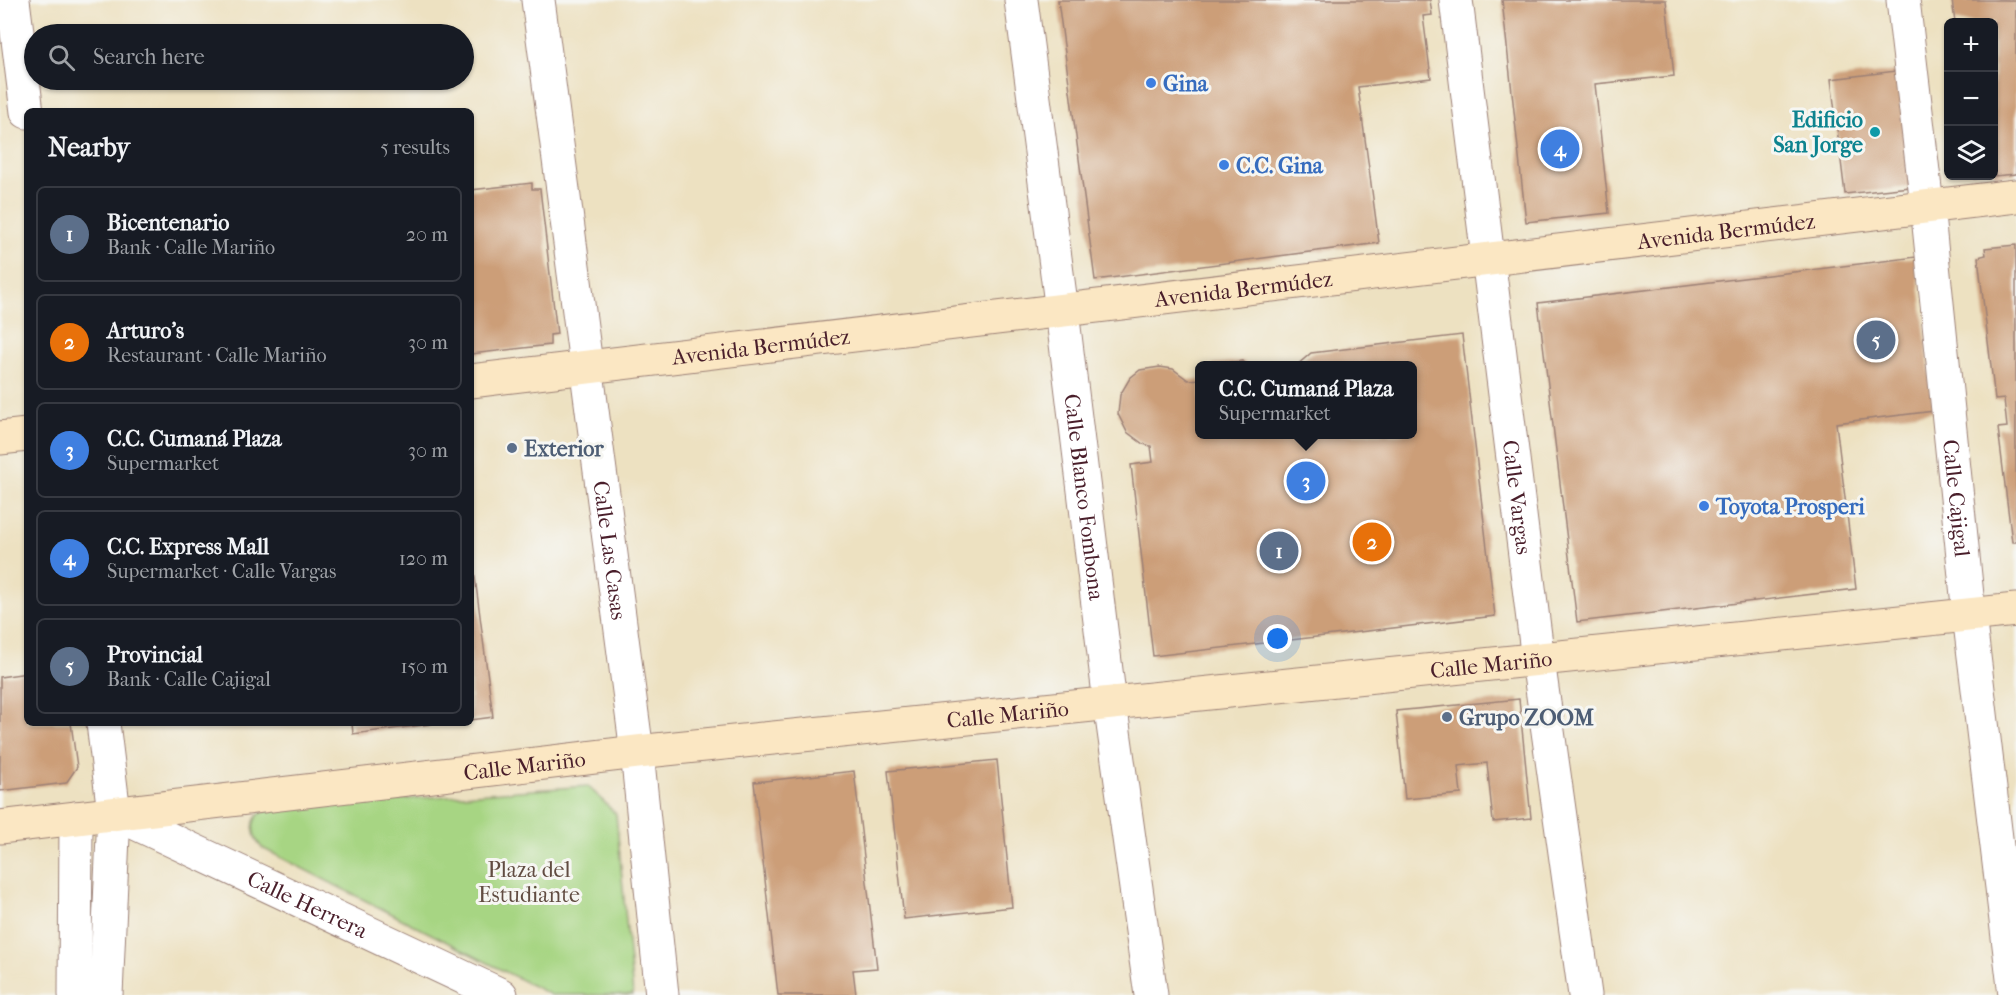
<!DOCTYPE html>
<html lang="en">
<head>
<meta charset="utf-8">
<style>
  body { margin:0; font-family:"IM FELL French Canon",serif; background:#242831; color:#f1f3f6 }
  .controls { position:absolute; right:18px; top:18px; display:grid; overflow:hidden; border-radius:9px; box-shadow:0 2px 4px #0004 }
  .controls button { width:54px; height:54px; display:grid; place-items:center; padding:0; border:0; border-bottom:2px solid #363941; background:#171b24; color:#f1f3f6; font:30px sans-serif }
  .you { position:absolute; left:1278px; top:639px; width:21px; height:21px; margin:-15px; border:4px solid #fff; border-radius:50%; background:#1a73e8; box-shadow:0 0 0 9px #1a73e833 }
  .badge { display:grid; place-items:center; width:39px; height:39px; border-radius:50%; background:#b45309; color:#fff; font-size:20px; font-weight:700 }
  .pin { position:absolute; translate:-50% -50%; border:3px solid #fff; box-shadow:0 2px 6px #0006 }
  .popup { position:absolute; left:1195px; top:361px; width:222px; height:78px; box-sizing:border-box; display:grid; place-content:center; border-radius:9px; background:#171b24; filter:drop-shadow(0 2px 4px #0005); font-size:20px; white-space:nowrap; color:#9ea1a6 }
  .popup b { font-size:22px; color:#f1f3f6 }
  .popup::after { content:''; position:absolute; left:50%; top:100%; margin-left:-12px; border:12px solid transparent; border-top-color:#171b24 }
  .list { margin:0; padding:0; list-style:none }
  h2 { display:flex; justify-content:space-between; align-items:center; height:78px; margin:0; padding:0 24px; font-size:26px }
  h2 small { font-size:20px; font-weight:400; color:#9ea1a6 }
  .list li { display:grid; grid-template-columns:39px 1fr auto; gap:18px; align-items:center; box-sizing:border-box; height:96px; margin:0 12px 12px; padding:0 12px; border:2px solid #363941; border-radius:9px }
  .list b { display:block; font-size:22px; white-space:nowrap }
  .list p { margin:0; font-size:20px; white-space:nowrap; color:#9ea1a6 }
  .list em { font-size:20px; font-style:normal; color:#9ea1a6 }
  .icon { flex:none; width:33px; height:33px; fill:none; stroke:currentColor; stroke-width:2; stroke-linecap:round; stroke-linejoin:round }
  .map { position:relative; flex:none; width:2016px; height:995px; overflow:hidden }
  .search { position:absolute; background:#171b24; box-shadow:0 2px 4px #0004; left:24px; top:24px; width:450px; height:66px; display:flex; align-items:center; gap:15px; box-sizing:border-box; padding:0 21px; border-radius:33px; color:#9ea1a6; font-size:22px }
  .panel { position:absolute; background:#171b24; box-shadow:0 2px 4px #0004; left:24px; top:108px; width:450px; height:618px; border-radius:9px }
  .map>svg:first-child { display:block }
  .green { fill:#a7d583; stroke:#787a57; stroke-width:1.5 }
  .building { fill:#cc9e78 }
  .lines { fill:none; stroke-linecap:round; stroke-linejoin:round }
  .street-casing { stroke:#9c8076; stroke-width:35 }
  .secondary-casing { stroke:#9c8076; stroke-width:35 }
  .street { stroke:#fff; stroke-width:33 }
  .secondary { stroke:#fbe7c3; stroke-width:33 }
  .shop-dot { fill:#3f7fe0; stroke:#f6f6f2; stroke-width:2 }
  .culture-dot { fill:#0f9aa8; stroke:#f6f6f2; stroke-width:2 }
  .service-dot { fill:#5c6f8a; stroke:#f6f6f2; stroke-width:2 }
  .labels { text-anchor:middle; stroke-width:6; stroke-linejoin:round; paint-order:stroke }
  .shop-label { font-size:22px; font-weight:bold; fill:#366cbe; stroke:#f6f6f2; text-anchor:start }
  .culture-label { font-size:22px; font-weight:bold; fill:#0d838f; stroke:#f6f6f2; text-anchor:end }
  .street-label { font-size:22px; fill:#4a1f2b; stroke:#f6f6f2 }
  .service-label { font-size:22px; font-weight:bold; fill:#4e5e75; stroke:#f6f6f2; text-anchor:start }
  .park-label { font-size:22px; fill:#614c41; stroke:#f6f6f2 }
</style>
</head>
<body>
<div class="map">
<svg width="2016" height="995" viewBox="0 0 2016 995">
  <rect width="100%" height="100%" fill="#f6f6f2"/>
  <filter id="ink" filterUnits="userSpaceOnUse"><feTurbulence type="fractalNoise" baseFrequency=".0167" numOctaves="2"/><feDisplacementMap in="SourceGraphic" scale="12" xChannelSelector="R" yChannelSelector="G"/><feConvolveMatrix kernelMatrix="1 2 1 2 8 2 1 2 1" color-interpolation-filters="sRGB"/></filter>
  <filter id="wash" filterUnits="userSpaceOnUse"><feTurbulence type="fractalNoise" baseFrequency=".008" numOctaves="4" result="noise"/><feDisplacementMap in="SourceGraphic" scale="24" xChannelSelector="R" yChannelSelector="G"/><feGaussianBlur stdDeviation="1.35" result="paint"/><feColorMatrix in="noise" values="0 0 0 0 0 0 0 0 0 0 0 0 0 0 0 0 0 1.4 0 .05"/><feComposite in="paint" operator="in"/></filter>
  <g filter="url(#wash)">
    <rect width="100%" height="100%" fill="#ede1c1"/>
    <path class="green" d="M588 786 616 814 633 995H551L262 848C254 839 248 821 261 813 267 810 274 809 281 808Z"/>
    <g id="blocks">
      <path class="building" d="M1058 0H1430L1432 15 1423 16 1431 78 1358 87 1379 243 1095 280Z
        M1502 0H1666L1674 76 1595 84 1609 213 1526 222Z
        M1952 0H2016V174L1994 176V22H1955Z
        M1904 70 1919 186 1845 194 1831 79Z
        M1973 176H1988V177L1974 179Z
        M532 183V189H540L557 334 550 335V345L471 354V190Z
        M2016 245V542H2012L1998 428 2007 427 2004 399 1995 400 1978 257 1986 255 1985 248Z
        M1916 257 1934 411 1836 423 1856 589 1577 622 1538 303Z
        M1462 335 1495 616 1153 656 1131 465 1153 462 1151 446 1143 444 1127 432 1118 414 1120 395 1130 378 1140 370 1160 367 1173 369 1188 380 1200 379V434H1412V366H1296L1311 353Z
        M1243 361 1247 366H1213V364Z
        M471 554H472L493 717 471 720Z
        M27 673V723H71L77 767 66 783 0 791V677Z
        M1519 699 1531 818 1493 822 1487 763 1458 766 1461 794 1405 799 1396 711Z
        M352 723H431V724L353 734Z
        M997 760 1012 907 904 919 888 771Z
        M854 771 877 968 853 970 856 995H778L754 782Z"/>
    </g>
  </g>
  <g filter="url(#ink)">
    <use href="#blocks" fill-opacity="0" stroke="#9c8076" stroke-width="1.5"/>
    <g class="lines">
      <g class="street-casing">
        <g id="street">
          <path d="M13 0 27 112"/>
          <path id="s1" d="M538 0 637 752 662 995"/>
          <path id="s2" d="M1021 0 1062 311 1110 703 1151 995"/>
          <path id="s3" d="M1456 0 1538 660 1585 995"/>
          <path id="s4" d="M1903 0 1927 206 1969 615 2015 995"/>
          <path d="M103 723 114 813 106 995"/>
          <path id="s5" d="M114 813 501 995"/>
          <path d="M75 995 76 818"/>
        </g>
      </g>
      <g class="secondary-casing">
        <g id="secondary">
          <path id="s6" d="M471 381 2016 196"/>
          <path d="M0 438 27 435"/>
          <path id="s7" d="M0 827 637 752 2016 610"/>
        </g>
      </g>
      <use href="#street" class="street"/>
      <use href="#secondary" class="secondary"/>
    </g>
  </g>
  <g class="shop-dot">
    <circle cx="1151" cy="83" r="6"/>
    <circle cx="1224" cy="165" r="6"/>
    <circle cx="1704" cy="506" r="6"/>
  </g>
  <circle class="culture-dot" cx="1875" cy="132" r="6"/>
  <g class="service-dot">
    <circle cx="512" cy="448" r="6"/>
    <circle cx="1447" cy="717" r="6"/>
  </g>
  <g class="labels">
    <g class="shop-label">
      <text x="1163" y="91">Gina</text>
      <text x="1236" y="173">C.C. Gina</text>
      <text x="1716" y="514">Toyota Prosperi</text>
    </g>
    <g class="culture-label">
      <text x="1863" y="127">Edificio<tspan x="1863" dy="25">San Jorge</tspan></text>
    </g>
    <g class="street-label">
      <text dy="8" stroke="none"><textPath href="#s6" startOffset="1264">Avenida Bermúdez</textPath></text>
      <text dy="8" stroke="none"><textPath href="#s6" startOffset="778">Avenida Bermúdez</textPath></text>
      <text dy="8" stroke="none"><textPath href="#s6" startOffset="292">Avenida Bermúdez</textPath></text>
      <text dy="8" stroke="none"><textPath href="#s2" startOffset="501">Calle Blanco Fombona</textPath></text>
      <text dy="8" stroke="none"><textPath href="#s3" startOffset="501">Calle Vargas</textPath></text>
      <text dy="8" stroke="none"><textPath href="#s4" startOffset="501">Calle Cajigal</textPath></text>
      <text dy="8" stroke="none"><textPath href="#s1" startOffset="555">Calle Las Casas</textPath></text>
      <text dy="8" stroke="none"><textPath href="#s7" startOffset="1500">Calle Mariño</textPath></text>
      <text dy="8" stroke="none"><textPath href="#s7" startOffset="1014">Calle Mariño</textPath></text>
      <text dy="8" stroke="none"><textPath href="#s7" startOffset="528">Calle Mariño</textPath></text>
      <text dy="8" stroke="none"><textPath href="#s5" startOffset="214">Calle Herrera</textPath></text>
    </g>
    <g class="service-label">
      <text x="524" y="456">Exterior</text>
      <text x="1459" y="725">Grupo ZOOM</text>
    </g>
    <g class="park-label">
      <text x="529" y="877">Plaza del<tspan x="529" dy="25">Estudiante</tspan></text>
    </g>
  </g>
</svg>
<div class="controls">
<button>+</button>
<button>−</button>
<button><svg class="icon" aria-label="layers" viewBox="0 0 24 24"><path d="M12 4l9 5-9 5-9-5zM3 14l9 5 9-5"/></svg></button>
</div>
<div class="you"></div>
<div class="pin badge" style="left:1279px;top:551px;background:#5c6f8a">1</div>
<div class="pin badge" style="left:1372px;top:542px;background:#e8710a">2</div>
<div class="pin badge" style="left:1306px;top:481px;background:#3f7fe0">3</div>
<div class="popup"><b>C.C. Cumaná Plaza</b>Supermarket</div>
<div class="pin badge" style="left:1560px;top:149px;background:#3f7fe0">4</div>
<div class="pin badge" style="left:1876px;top:340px;background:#5c6f8a">5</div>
<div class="search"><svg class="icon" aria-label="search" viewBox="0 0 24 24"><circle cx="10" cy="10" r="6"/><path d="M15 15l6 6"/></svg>Search here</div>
<section class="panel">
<h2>Nearby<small>5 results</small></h2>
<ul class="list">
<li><span class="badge" style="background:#5c6f8a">1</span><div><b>Bicentenario</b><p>Bank · Calle Mariño</p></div><em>20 m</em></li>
<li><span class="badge" style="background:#e8710a">2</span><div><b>Arturo's</b><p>Restaurant · Calle Mariño</p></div><em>30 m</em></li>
<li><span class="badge" style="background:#3f7fe0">3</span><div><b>C.C. Cumaná Plaza</b><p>Supermarket</p></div><em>30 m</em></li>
<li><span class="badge" style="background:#3f7fe0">4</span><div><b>C.C. Express Mall</b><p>Supermarket · Calle Vargas</p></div><em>120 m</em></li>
<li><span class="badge" style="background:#5c6f8a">5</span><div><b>Provincial</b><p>Bank · Calle Cajigal</p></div><em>150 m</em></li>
</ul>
</section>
</div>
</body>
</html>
